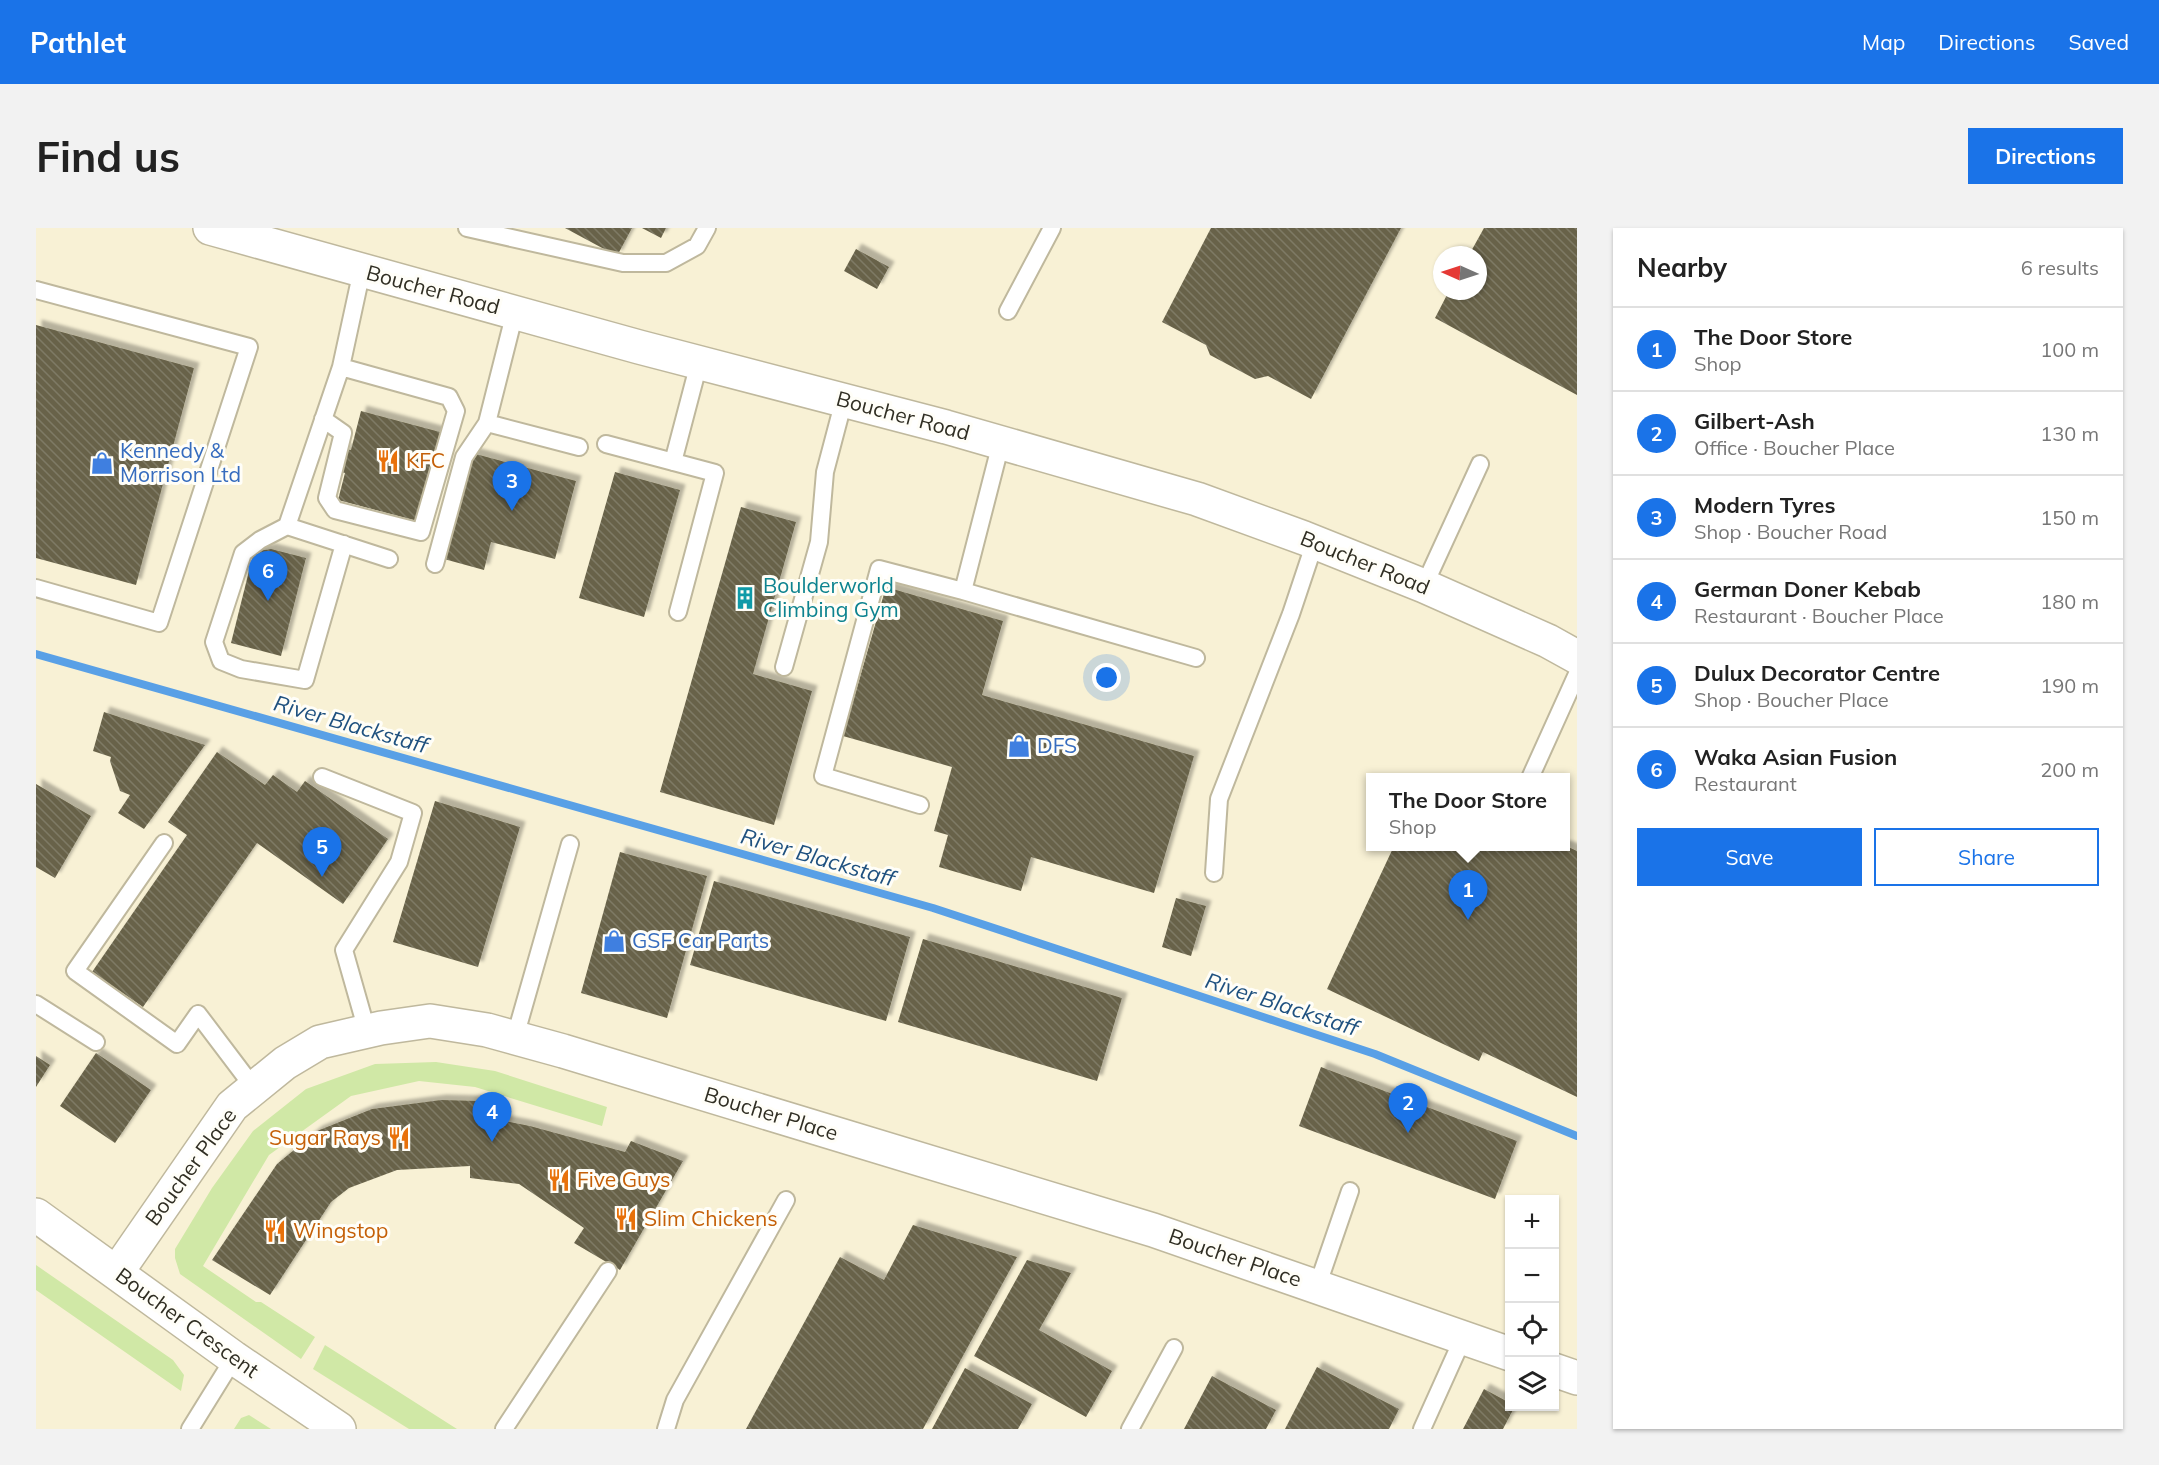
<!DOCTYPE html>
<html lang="en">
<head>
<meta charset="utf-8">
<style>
  body { margin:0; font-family:Mulish,sans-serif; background:#f2f2f2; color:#222 }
  .controls { position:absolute; right:18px; bottom:18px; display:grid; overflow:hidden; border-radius:0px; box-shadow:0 2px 4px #0004 }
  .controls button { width:54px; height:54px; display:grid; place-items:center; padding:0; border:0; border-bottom:2px solid #e0e0e0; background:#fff; color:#222; font:30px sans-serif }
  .compass { position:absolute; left:1397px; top:18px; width:54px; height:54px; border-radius:50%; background:#fff; box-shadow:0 2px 4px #0004; rotate:273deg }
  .you { position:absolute; left:1071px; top:450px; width:21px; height:21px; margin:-15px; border:4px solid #fff; border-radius:50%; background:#1a73e8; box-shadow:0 0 0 9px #1a73e833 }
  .badge { display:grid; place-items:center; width:39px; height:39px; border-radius:50%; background:#1a73e8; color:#fff; font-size:20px; font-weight:700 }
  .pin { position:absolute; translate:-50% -50px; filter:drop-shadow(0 2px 3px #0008) }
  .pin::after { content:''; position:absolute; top:32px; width:21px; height:18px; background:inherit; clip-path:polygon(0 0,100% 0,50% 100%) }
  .popup { position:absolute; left:1330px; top:545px; width:204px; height:78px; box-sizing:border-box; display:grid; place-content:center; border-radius:0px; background:#fff; filter:drop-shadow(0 2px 4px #0005); font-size:20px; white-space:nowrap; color:#767676 }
  .popup b { font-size:22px; color:#222 }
  .popup::after { content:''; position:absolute; left:50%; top:100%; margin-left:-12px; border:12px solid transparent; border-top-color:#fff }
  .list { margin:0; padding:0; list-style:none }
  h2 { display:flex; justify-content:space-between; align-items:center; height:78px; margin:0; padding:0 24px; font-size:26px }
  h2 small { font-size:20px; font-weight:400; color:#767676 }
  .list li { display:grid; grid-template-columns:39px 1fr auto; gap:18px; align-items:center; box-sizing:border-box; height:84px; padding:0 24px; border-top:2px solid #e0e0e0 }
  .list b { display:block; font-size:22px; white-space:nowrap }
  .list p { margin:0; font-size:20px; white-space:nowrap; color:#767676 }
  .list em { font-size:20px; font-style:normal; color:#767676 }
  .actions { display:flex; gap:12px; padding:18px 24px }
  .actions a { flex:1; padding:14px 0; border:2px solid #1a73e8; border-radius:0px; text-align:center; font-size:21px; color:#1a73e8 }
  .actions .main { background:#1a73e8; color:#fff }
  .icon { flex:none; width:33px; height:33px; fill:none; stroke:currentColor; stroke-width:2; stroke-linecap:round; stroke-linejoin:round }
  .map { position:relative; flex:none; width:1541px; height:1201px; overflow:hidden; border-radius:0px }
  header { display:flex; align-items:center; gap:36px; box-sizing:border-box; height:84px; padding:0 30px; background:#1a73e8; color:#fff }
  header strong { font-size:28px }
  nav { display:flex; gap:33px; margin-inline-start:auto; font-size:21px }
  .intro { display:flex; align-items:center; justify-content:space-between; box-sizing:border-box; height:144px; padding:0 36px }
  h1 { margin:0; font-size:42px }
  .button { padding:15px 27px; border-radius:0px; background:#1a73e8; color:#fff; font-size:21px; font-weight:700 }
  main { display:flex; gap:36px; padding:0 36px }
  aside { flex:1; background:#fff; border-radius:0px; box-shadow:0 2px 4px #0004 }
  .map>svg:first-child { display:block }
  .green { fill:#d0e8a6 }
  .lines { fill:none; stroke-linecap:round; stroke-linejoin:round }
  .stream { stroke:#59a0e6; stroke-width:8 }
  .building { fill:url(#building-back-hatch); filter:url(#shadow) }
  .service-casing { stroke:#bfb89d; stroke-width:20 }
  .minor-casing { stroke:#bfb89d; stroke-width:36 }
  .tertiary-casing { stroke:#bfb89d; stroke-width:36 }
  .service { stroke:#fff; stroke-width:16 }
  .minor { stroke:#fff; stroke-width:33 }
  .tertiary { stroke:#fff; stroke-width:33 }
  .labels { text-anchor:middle; stroke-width:6; stroke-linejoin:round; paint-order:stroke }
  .street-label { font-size:21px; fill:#302e23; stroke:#fffef8 }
  .shop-label { font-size:21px; fill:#366cbe; stroke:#fffef8; text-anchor:start }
  .food-label { font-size:21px; fill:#c56008; stroke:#fffef8; text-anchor:start }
  .culture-label { font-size:21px; fill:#0d838f; stroke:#fffef8; text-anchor:start }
  .water-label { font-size:22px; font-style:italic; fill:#1f517f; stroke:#fffef8 }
</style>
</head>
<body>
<header>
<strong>Pathlet</strong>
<nav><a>Map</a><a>Directions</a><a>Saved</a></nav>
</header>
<div class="intro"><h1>Find us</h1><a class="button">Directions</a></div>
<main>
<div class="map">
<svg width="1541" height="1201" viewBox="0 0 1541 1201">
  <defs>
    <pattern id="building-back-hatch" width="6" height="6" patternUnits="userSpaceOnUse" patternTransform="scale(1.5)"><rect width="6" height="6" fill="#686249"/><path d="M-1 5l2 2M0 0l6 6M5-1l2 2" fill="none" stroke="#7e7a66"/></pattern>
    <filter id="shadow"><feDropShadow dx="5.5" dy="-5.5" stdDeviation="1.5" flood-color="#0004"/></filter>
  </defs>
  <rect width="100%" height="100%" fill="#f8f1d5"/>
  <path class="green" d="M400 834 459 843 571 879 566 898 439 859 383 853 315 868 233 927 167 1038 220 1074H225L279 1109 265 1131 144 1046 139 1030V1021L176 960 217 903 270 861 339 836Z
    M0 1037 137 1132 148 1147 145 1163 0 1062Z
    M289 1117 421 1201H373L277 1141Z
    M213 1187 235 1201H198L205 1190Z"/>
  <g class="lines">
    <path class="stream" d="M0 426 897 680 1339 826 1541 908"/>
  </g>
  <path class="building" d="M529 0H596L581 28Z
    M606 0H630L625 10Z
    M1175 0H1365L1275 171 1232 148 1219 151 1174 127 1170 117 1126 94Z
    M1448 0H1541V167L1399 90 1413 63H1442V27H1433Z
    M820 21 853 39 841 61 808 43Z
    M0 97 158 140 100 357 0 330Z
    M325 183 404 204 381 293 302 272 309 245 303 244 309 221 315 222Z
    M436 225 540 253 519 331 455 314 448 342 408 331Z
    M579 244 644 262 608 389 543 370Z
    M705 279 760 294 717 446 776 463 738 597 624 564Z
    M235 321 270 330 245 428 195 415 216 331 222 323Z
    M850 359 967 393 946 467 1158 528 1118 665 995 629 985 663 903 639 912 607 898 603 916 539 807 508Z
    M68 484 169 517 108 601 82 585 94 567 84 563 74 533 75 529 57 523Z
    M181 524 229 557 237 547 261 564 269 553 352 611 307 676 221 615 107 779 56 744 151 607 132 594Z
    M0 556 55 588 19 650 0 639Z
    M399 573 484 599 442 739 357 714Z
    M1358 618H1530L1541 623V869L1447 824 1443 833 1291 761Z
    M584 624 671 648 631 790 545 765Z
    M678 653 874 709 850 793 654 737Z
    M1140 670 1170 678 1155 728 1126 719Z
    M887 711 1086 770 1061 853 862 794Z
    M60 825 115 862 79 915 24 878Z
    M0 828 14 837 0 859Z
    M1285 839 1481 913 1459 971 1263 898Z
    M405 872 445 873 443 888 494 898 589 924 595 913 647 933 584 1042 538 1015 548 1000 483 956 434 950V938L361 942 313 960 295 974 234 1067 176 1032 241 936 281 903 336 881Z
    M877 997 981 1029 887 1201H710L804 1029 848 1052Z
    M991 1032 1035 1045 1003 1102 1076 1143 1050 1189 938 1128Z
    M1281 1139 1363 1181 1353 1201H1249Z
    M929 1140 996 1176 982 1201H896Z
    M1176 1148 1240 1182 1230 1201H1148Z
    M1448 1161 1474 1175V1178H1479L1467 1201H1427Z"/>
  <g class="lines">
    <g class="service-casing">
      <path id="service" d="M431 0 587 35H630L661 18 671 0
        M326 42 305 139 251 298 353 331
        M0 62 213 119 123 395 0 360
        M972 83 1016 0
        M479 84 451 195 543 219
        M287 191 307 205 291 270 299 282 385 304 420 183 413 169 305 139
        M965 215 927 363 1160 430
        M570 216 679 245 642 384
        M637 234 663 135
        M251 298 224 312 207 325 178 414 185 433 205 441 269 452 308 316
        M399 336 428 229 451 195
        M1388 358 1444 236
        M748 439 783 314 789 244 808 172
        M286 549 377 585 363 634 308 722 331 803
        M1494 550 1541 446
        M884 577 787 548 843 341 927 363
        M128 615 39 743 141 816 162 786 218 860
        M1178 645 1183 571 1255 386 1279 314
        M0 776 60 814
        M479 809 534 616
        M1281 1059 1314 963
        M154 1201 198 1130
        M468 1201 572 1043
        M630 1201 639 1172 750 972
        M1094 1201 1138 1120
        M1386 1201 1427 1110"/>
    </g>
    <g class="minor-casing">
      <path id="minor" d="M0 987 198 1130 303 1201
        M81 1044 196 878 249 835 284 814 345 800 394 793 451 802 527 823 1117 1002 1474 1126
        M1518 1142 1541 1150"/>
    </g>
    <g class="tertiary-casing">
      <path id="tertiary" d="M174 0 603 119 910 199 1161 271 1268 310 1388 358 1512 413 1541 429"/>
    </g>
    <use href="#service" class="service"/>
    <use href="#minor" class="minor"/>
    <use href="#tertiary" class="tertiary"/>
  </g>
  <defs>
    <g id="restaurant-bare" transform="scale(1.8)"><path d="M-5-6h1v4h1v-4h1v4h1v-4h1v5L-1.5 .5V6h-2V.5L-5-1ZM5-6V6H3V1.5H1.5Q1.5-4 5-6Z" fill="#e8710a" stroke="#fffef8" stroke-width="2.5" paint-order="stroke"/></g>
    <g id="shop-bare" transform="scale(1.8)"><path d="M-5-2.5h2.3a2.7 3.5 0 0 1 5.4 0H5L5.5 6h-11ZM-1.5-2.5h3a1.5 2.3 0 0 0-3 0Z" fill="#3f7fe0" stroke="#fffef8" stroke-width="2.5" paint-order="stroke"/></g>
    <g id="building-bare" transform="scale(1.8)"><path d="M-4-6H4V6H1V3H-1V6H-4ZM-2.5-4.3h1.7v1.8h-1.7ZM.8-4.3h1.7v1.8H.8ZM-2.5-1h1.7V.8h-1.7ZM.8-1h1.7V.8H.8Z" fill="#0f9aa8" stroke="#fffef8" stroke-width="2.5" paint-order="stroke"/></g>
  </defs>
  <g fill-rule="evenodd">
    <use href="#restaurant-bare" x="352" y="233"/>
    <use href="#shop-bare" x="66" y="235"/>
    <use href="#building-bare" x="709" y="370"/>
    <use href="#shop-bare" x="983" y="518"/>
    <use href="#shop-bare" x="578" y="713"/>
    <use href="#restaurant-bare" x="363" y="910"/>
    <use href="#restaurant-bare" x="523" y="952"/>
    <use href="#restaurant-bare" x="590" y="991"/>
    <use href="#restaurant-bare" x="239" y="1003"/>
  </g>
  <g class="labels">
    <g class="street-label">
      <text transform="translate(397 62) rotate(15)" y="7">Boucher Road</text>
      <text transform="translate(867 188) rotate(15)" y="7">Boucher Road</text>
      <text transform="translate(1329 335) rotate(22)" y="7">Boucher Road</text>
      <text transform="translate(735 886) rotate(17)" y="7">Boucher Place</text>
      <text transform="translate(155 939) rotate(-54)" y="7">Boucher Place</text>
      <text transform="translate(1199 1030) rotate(19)" y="7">Boucher Place</text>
      <text transform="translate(151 1095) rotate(36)" y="7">Boucher Crescent</text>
    </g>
    <g class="shop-label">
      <text x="84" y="230">Kennedy &amp;<tspan x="84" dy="24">Morrison Ltd</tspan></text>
      <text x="1001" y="525">DFS</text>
      <text x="596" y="720">GSF Car Parts</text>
    </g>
    <g class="food-label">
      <text x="370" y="240">KFC</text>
      <text x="345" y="917" text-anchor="end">Sugar Rays</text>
      <text x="541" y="959">Five Guys</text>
      <text x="608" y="998">Slim Chickens</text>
      <text x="257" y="1010">Wingstop</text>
    </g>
    <g class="culture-label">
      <text x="727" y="365">Boulderworld<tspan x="727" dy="24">Climbing Gym</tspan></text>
    </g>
    <g class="water-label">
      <text transform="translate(315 496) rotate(16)" y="8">River Blackstaff</text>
      <text transform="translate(782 629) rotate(16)" y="8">River Blackstaff</text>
      <text transform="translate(1246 776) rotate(18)" y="8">River Blackstaff</text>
    </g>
  </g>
</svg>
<div class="controls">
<button>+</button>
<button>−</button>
<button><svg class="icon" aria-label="locate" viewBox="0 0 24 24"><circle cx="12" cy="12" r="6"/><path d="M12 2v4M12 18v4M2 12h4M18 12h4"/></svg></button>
<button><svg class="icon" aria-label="layers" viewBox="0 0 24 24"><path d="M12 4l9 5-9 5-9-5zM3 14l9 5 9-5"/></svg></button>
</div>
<svg class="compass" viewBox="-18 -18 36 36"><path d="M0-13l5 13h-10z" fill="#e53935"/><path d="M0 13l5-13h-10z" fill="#767676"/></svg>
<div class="you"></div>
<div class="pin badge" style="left:1432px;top:692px">1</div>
<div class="popup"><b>The Door Store</b>Shop</div>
<div class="pin badge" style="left:1372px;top:905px">2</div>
<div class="pin badge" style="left:476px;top:283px">3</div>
<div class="pin badge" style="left:456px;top:914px">4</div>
<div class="pin badge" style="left:286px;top:649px">5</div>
<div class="pin badge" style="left:232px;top:373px">6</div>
</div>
<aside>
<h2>Nearby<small>6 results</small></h2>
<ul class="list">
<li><span class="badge">1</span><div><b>The Door Store</b><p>Shop</p></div><em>100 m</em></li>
<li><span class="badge">2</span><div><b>Gilbert-Ash</b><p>Office · Boucher Place</p></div><em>130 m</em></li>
<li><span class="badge">3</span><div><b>Modern Tyres</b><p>Shop · Boucher Road</p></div><em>150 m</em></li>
<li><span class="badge">4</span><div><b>German Doner Kebab</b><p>Restaurant · Boucher Place</p></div><em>180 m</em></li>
<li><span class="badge">5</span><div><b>Dulux Decorator Centre</b><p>Shop · Boucher Place</p></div><em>190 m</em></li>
<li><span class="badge">6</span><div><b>Waka Asian Fusion</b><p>Restaurant</p></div><em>200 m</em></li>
</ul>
<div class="actions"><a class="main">Save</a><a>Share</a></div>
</aside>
</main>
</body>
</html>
